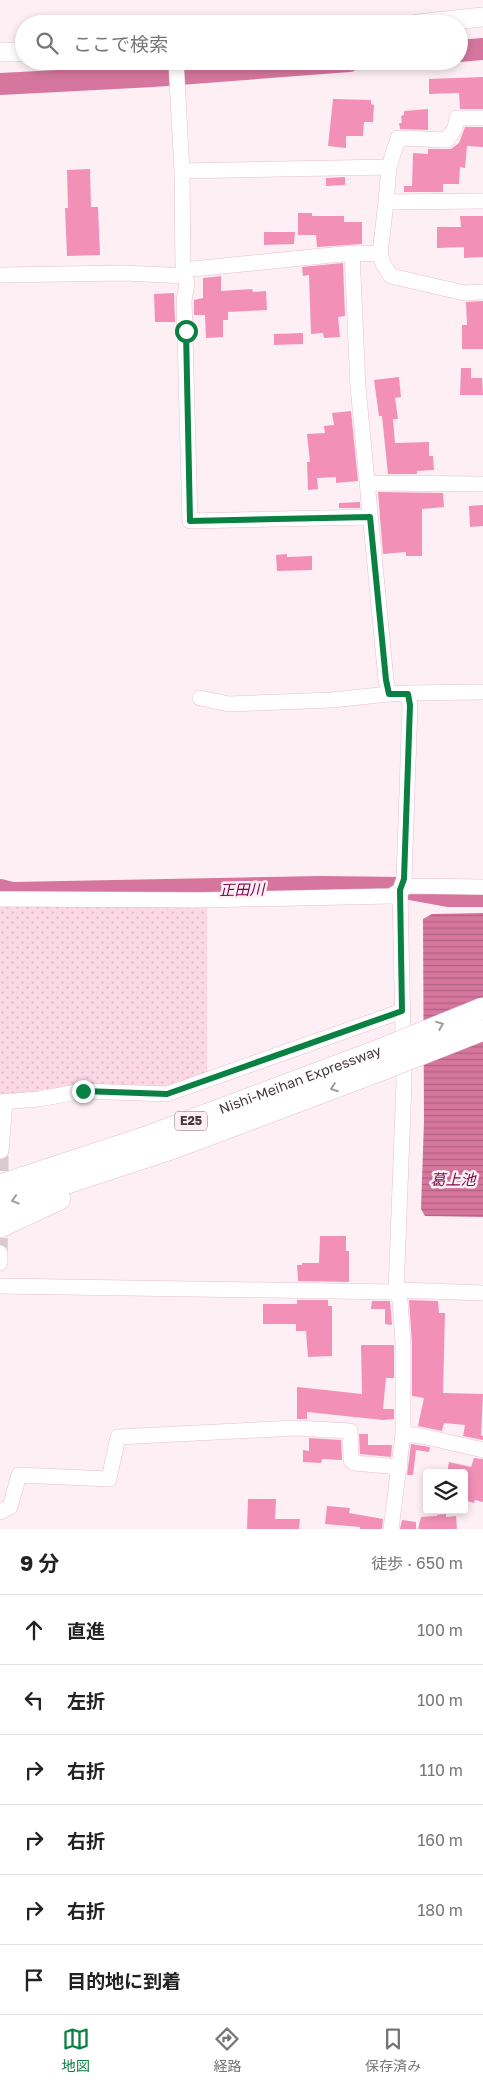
<!DOCTYPE html>
<html lang="ja">
<head>
<meta charset="utf-8">
<style>
  body { margin:0; font-family:"Golos Text","Noto Sans JP",sans-serif; background:#f2f2f2; color:#222 }
  .controls { position:absolute; right:15px; bottom:15px; display:grid; overflow:hidden; border-radius:5px; box-shadow:0 2px 8px #0003 }
  .controls button { width:45px; height:45px; display:grid; place-items:center; padding:0; border:0; border-bottom:1px solid #e0e0e0; background:#fff; color:#222; font:25px sans-serif }
  .stop { position:absolute; width:15px; height:15px; margin:-11px; border:4px solid #0b8043; border-radius:50%; background:#fff }
  .stop.end { background:#0b8043; border-color:#fff; box-shadow:0 1px 5px #0008 }
  .list { margin:0; padding:0; list-style:none }
  h2 { display:flex; justify-content:space-between; align-items:center; height:65px; margin:0; padding:0 20px; font-size:21px }
  h2 small { font-size:16px; font-weight:400; color:#767676 }
  .list li { display:grid; grid-template-columns:32px 1fr auto; gap:15px; align-items:center; box-sizing:border-box; height:70px; padding:0 20px; border-top:1px solid #e0e0e0 }
  .list b { display:block; font-size:19px; white-space:nowrap }
  .list em { font-size:16px; font-style:normal; color:#767676 }
  .icon { flex:none; width:28px; height:28px; fill:none; stroke:currentColor; stroke-width:2; stroke-linecap:round; stroke-linejoin:round }
  .map { position:relative; flex:none; width:483px; height:1529px; overflow:hidden }
  .search { position:absolute; background:#fff; box-shadow:0 2px 8px #0003; left:15px; right:15px; top:15px; height:55px; display:flex; align-items:center; gap:12px; box-sizing:border-box; padding:0 18px; border-radius:28px; color:#767676; font-size:19px }
  .sheet { height:485px; background:#fff }
  nav { display:flex; justify-content:space-around; align-items:center; box-sizing:border-box; height:70px; border-top:1px solid #e0e0e0; background:#fff; font-size:14px; color:#767676 }
  nav a { display:grid; justify-items:center; gap:2px }
  nav .on { color:#0b8043 }
  .map>svg:first-child { display:block }
  .grass { fill:url(#grass-dots) }
  .water { fill:url(#water-rules) }
  .lines { fill:none; stroke-linecap:round; stroke-linejoin:round }
  .river { stroke:#d6769e; stroke-width:22 }
  .building { fill:#f290b8 }
  .minor-tunnel { stroke:#d8cacf; stroke-width:15; stroke-dasharray:15 8; stroke-linecap:butt }
  .minor-casing { stroke:#e4c1cd; stroke-width:16 }
  .major-casing { stroke:#e4c1cd; stroke-width:20 }
  .highway-casing { stroke:#e4c1cd; stroke-width:22 }
  .minor { stroke:#fff; stroke-width:15 }
  .major { stroke:#fff; stroke-width:19 }
  .highway { stroke:#fff; stroke-width:21 }
  .highway-bridge-casing { stroke:#e4c1cd; stroke-width:22; stroke-linecap:butt }
  .highway-bridge { stroke:#fff; stroke-width:21 }
  .oneway { stroke:#a29c9e }
  .route { stroke:#0b8043; stroke-width:6 }
  .labels { text-anchor:middle; stroke-width:5; stroke-linejoin:round; paint-order:stroke }
  .shield { fill:#fdeff4; stroke:#7d6f74; stroke-width:1 }
  .shield-label { font-size:12px; font-weight:bold; fill:#46383d }
  .street-label { font-size:14px; fill:#46383d; stroke:#fdeff4 }
  .water-label { font-size:15px; font-style:italic; fill:#7b0047; stroke:#fdeff4 }
</style>
</head>
<body>
<div class="map">
<svg width="483" height="1529" viewBox="0 0 483 1529">
  <defs>
    <pattern id="grass-dots" width="8" height="8" patternUnits="userSpaceOnUse" patternTransform="scale(1.25)"><rect width="8" height="8" fill="#fcd7e4"/><path d="M2 2h.1M6 6h.1" fill="none" stroke="#d9b9c4" stroke-width="1.8" stroke-linecap="round"/></pattern>
    <pattern id="water-rules" width="6" height="5" patternUnits="userSpaceOnUse" patternTransform="scale(1.25)"><rect width="6" height="5" fill="#d6769e"/><path d="M0 2.5h6" fill="none" stroke="#af6282"/></pattern>
  </defs>
  <rect width="100%" height="100%" fill="#fdeff4"/>
  <path class="grass" d="M0 901 207 904V1073L162 1087 67 1086 31 1092 0 1094Z"/>
  <path class="water" d="M483 913V1217L425 1216 421 1209 424 1121 423 919 432 914Z"/>
  <g class="lines">
    <path class="river" d="M459 51 483 49
      M0 84 153 76 349 61
      M0 890 12 893 321 887 404 888 448 896H483"/>
  </g>
  <path class="building" d="M483 77V109H460L459 93 429 94V79Z
    M333 99 371 100V104L374 105 373 122H364L363 136H346V148L328 146Z
    M428 109V130L400 129 399 123H402L401 116 404 115V111Z
    M465 127H483V147L467 146 465 168 460 167 459 184H443V192H404V186H412L413 153 428 154V149H451L459 143Z
    M90 169 91 207H98L100 255 67 256 65 208H68L67 170Z
    M345 177V185L326 186V178Z
    M298 213H312V216H344V222H362V244L317 247 316 235H298Z
    M460 216H483V257L464 258V247L437 248V227H461Z
    M264 232H295L294 244 264 245Z
    M343 263 345 316 338 317 340 337 324 338 323 333 311 334 309 275 303 276 302 267Z
    M221 276V291L252 289 253 292 266 291 267 310 228 312V320H223V337L206 338 205 315H194V300L203 298V278Z
    M174 293 175 322H155L154 294Z
    M483 301V349H462V325H467L466 302Z
    M303 333V344L274 345V334Z
    M461 368H471V378H482L483 395H460Z
    M399 377 401 397 395 398 398 419H393L395 443 429 442V456H433L434 470 417 471V474H388L382 416H379L374 380Z
    M351 411 358 481 336 483V477L317 478 318 489 308 490 307 462H310L307 434 325 433 324 426 334 425 332 413Z
    M378 492 443 493 444 507 422 509V556H406V552L383 554Z
    M360 502V508H339V503Z
    M483 505V526L470 527 469 506Z
    M287 554V557L312 556V570L277 571 276 555Z
    M320 1236H346V1251H349V1282L298 1281 297 1265H302V1263H319Z
    M297 1300H328V1306H332V1356L308 1357 306 1331H296V1324H263V1304H297Z
    M409 1300 438 1301 439 1313H445L443 1393 483 1394 481 1435 483 1436V1440L463 1436 465 1425 444 1423 442 1431 418 1426 424 1398 412 1396V1343Z
    M372 1301H390L392 1325 385 1324V1309H371Z
    M361 1345H394V1378H386L383 1409H394V1419L383 1420 307 1412V1419H297V1387L362 1394Z
    M359 1434H368V1445H392L391 1457 360 1454Z
    M309 1438 341 1440 342 1460 322 1459 321 1463 303 1462V1450L309 1451Z
    M411 1444 430 1447 429 1452 416 1450 413 1475H407Z
    M474 1458 483 1459V1502L475 1500 474 1503 464 1500V1473H447L449 1462 471 1467Z
    M248 1499H276L275 1519H300L299 1529H247Z
    M327 1506 350 1508 349 1513 383 1519 382 1529H360V1527L325 1524Z
    M446 1514V1517L456 1516 457 1529H418L421 1517 437 1516V1515Z
    M402 1520 416 1522V1529H400Z"/>
  <g class="lines">
    <path class="minor-tunnel" d="M1 1194V1151
      M0 1253 1 1217"/>
    <g class="minor-casing">
      <path id="minor" d="M176 61 182 171 183 270 187 283 184 300 190 521 370 517
        M182 171 389 167 398 138 447 140 455 128 457 118H483
        M483 201 386 202 380 254 383 264 391 276 464 293 483 292
        M386 202 389 167
        M352 253 358 387 386 680 389 694 407 693 410 705 404 879 400 890 404 1083 396 1292 400 1300 403 1344V1434L391 1529
        M183 270 352 253 380 254
        M0 275 124 273 186 276
        M368 483 483 484
        M407 693 483 692
        M200 698 229 704 332 700 389 694
        M0 899 203 900 391 896 408 886 483 887
        M0 1102 39 1099 83 1091 167 1094 402 1011
        M1 1151 5 1102
        M0 1263V1253
        M0 1286 396 1292 401 1290 483 1293
        M403 1434 422 1436 483 1450
        M0 1512 10 1507 19 1475 109 1479 118 1437 296 1428 350 1431 351 1460 354 1463 400 1467"/>
    </g>
    <g class="major-casing">
      <path id="major" d="M417 24 483 17
        M0 52H24"/>
    </g>
    <g class="highway-casing">
      <g id="highway">
        <path id="s1" d="M0 1185 146 1137 379 1050"/>
        <path d="M0 1205 174 1148 379 1071"/>
        <path d="M0 1227 60 1199"/>
      </g>
    </g>
    <use href="#minor" class="minor"/>
    <use href="#major" class="major"/>
    <use href="#highway" class="highway"/>
    <g class="highway-bridge-casing">
      <path id="highway-bridge" d="M379 1050 483 1008
        M379 1071 483 1030"/>
    </g>
    <use href="#highway-bridge" class="highway-bridge"/>
  </g>
  <defs><path id="oneway-chevron" d="M-2-3.5L2.5 0L-2 3.5" fill="none" stroke-width="1.6" stroke-linecap="round" stroke-linejoin="round" transform="scale(1.25)"/></defs>
  <g class="oneway">
    <use href="#oneway-chevron" transform="translate(440 1025) rotate(-22)"/>
    <use href="#oneway-chevron" transform="translate(334 1088) rotate(160)"/>
    <use href="#oneway-chevron" transform="translate(15 1200) rotate(163)"/>
  </g>
  <g class="lines">
    <path class="route" d="M83 1091 167 1094 402 1011 400 890 404 879 410 705 408 694H389L386 680 370 517 190 521 186 331"/>
  </g>
  <g class="labels">
    <rect class="shield" x="175" y="1111.5" width="32" height="19" rx="4"/>
    <g class="shield-label">
      <text x="191" y="1125">E25</text>
    </g>
    <g class="street-label">
      <text dy="5" stroke="none"><textPath href="#s1" startOffset="318">Nishi-Meihan Expressway</textPath></text>
    </g>
    <g class="water-label">
      <text transform="translate(242 890) rotate(-1)" y="5">正田川</text>
      <text x="453" y="1185">葛上池</text>
    </g>
  </g>
</svg>
<div class="controls">
<button><svg class="icon" aria-label="layers" viewBox="0 0 24 24"><path d="M12 4l9 5-9 5-9-5zM3 14l9 5 9-5"/></svg></button>
</div>
<div class="stop" style="left:186px;top:331px"></div>
<div class="stop end" style="left:83px;top:1091px"></div>
<div class="search"><svg class="icon" aria-label="search" viewBox="0 0 24 24"><circle cx="10" cy="10" r="6"/><path d="M15 15l6 6"/></svg>ここで検索</div>
</div>
<section class="sheet">
<h2>9 分<small>徒歩 · 650 m</small></h2>
<ul class="list">
<li><svg class="icon" aria-label="ahead" viewBox="0 0 24 24"><path d="M12 20V5M6 11l6-6 6 6"/></svg><div><b>直進</b></div><em>100 m</em></li>
<li><svg class="icon" aria-label="left" viewBox="0 0 24 24"><path d="M17 20v-9H6M10 6l-5 5 5 5"/></svg><div><b>左折</b></div><em>100 m</em></li>
<li><svg class="icon" aria-label="right" viewBox="0 0 24 24"><path d="M7 20v-9h11M14 6l5 5-5 5"/></svg><div><b>右折</b></div><em>110 m</em></li>
<li><svg class="icon" aria-label="right" viewBox="0 0 24 24"><path d="M7 20v-9h11M14 6l5 5-5 5"/></svg><div><b>右折</b></div><em>160 m</em></li>
<li><svg class="icon" aria-label="right" viewBox="0 0 24 24"><path d="M7 20v-9h11M14 6l5 5-5 5"/></svg><div><b>右折</b></div><em>180 m</em></li>
<li><svg class="icon" aria-label="arrive" viewBox="0 0 24 24"><path d="M6 21V4h12l-3 4 3 4H6"/></svg><div><b>目的地に到着</b></div></li>
</ul>
</section>
<nav>
<a class="on"><svg class="icon" aria-label="map" viewBox="0 0 24 24"><path d="M3 6l6-2 6 2 6-2v14l-6 2-6-2-6 2zM9 4v14M15 6v14"/></svg>地図</a>
<a><svg class="icon" aria-label="directions" viewBox="0 0 24 24"><path d="M12 3l9 9-9 9-9-9zM9 14v-3h6M13 9l2 2-2 2"/></svg>経路</a>
<a><svg class="icon" aria-label="saved" viewBox="0 0 24 24"><path d="M7 4h10v16l-5-4-5 4z"/></svg>保存済み</a>
</nav>
</body>
</html>
